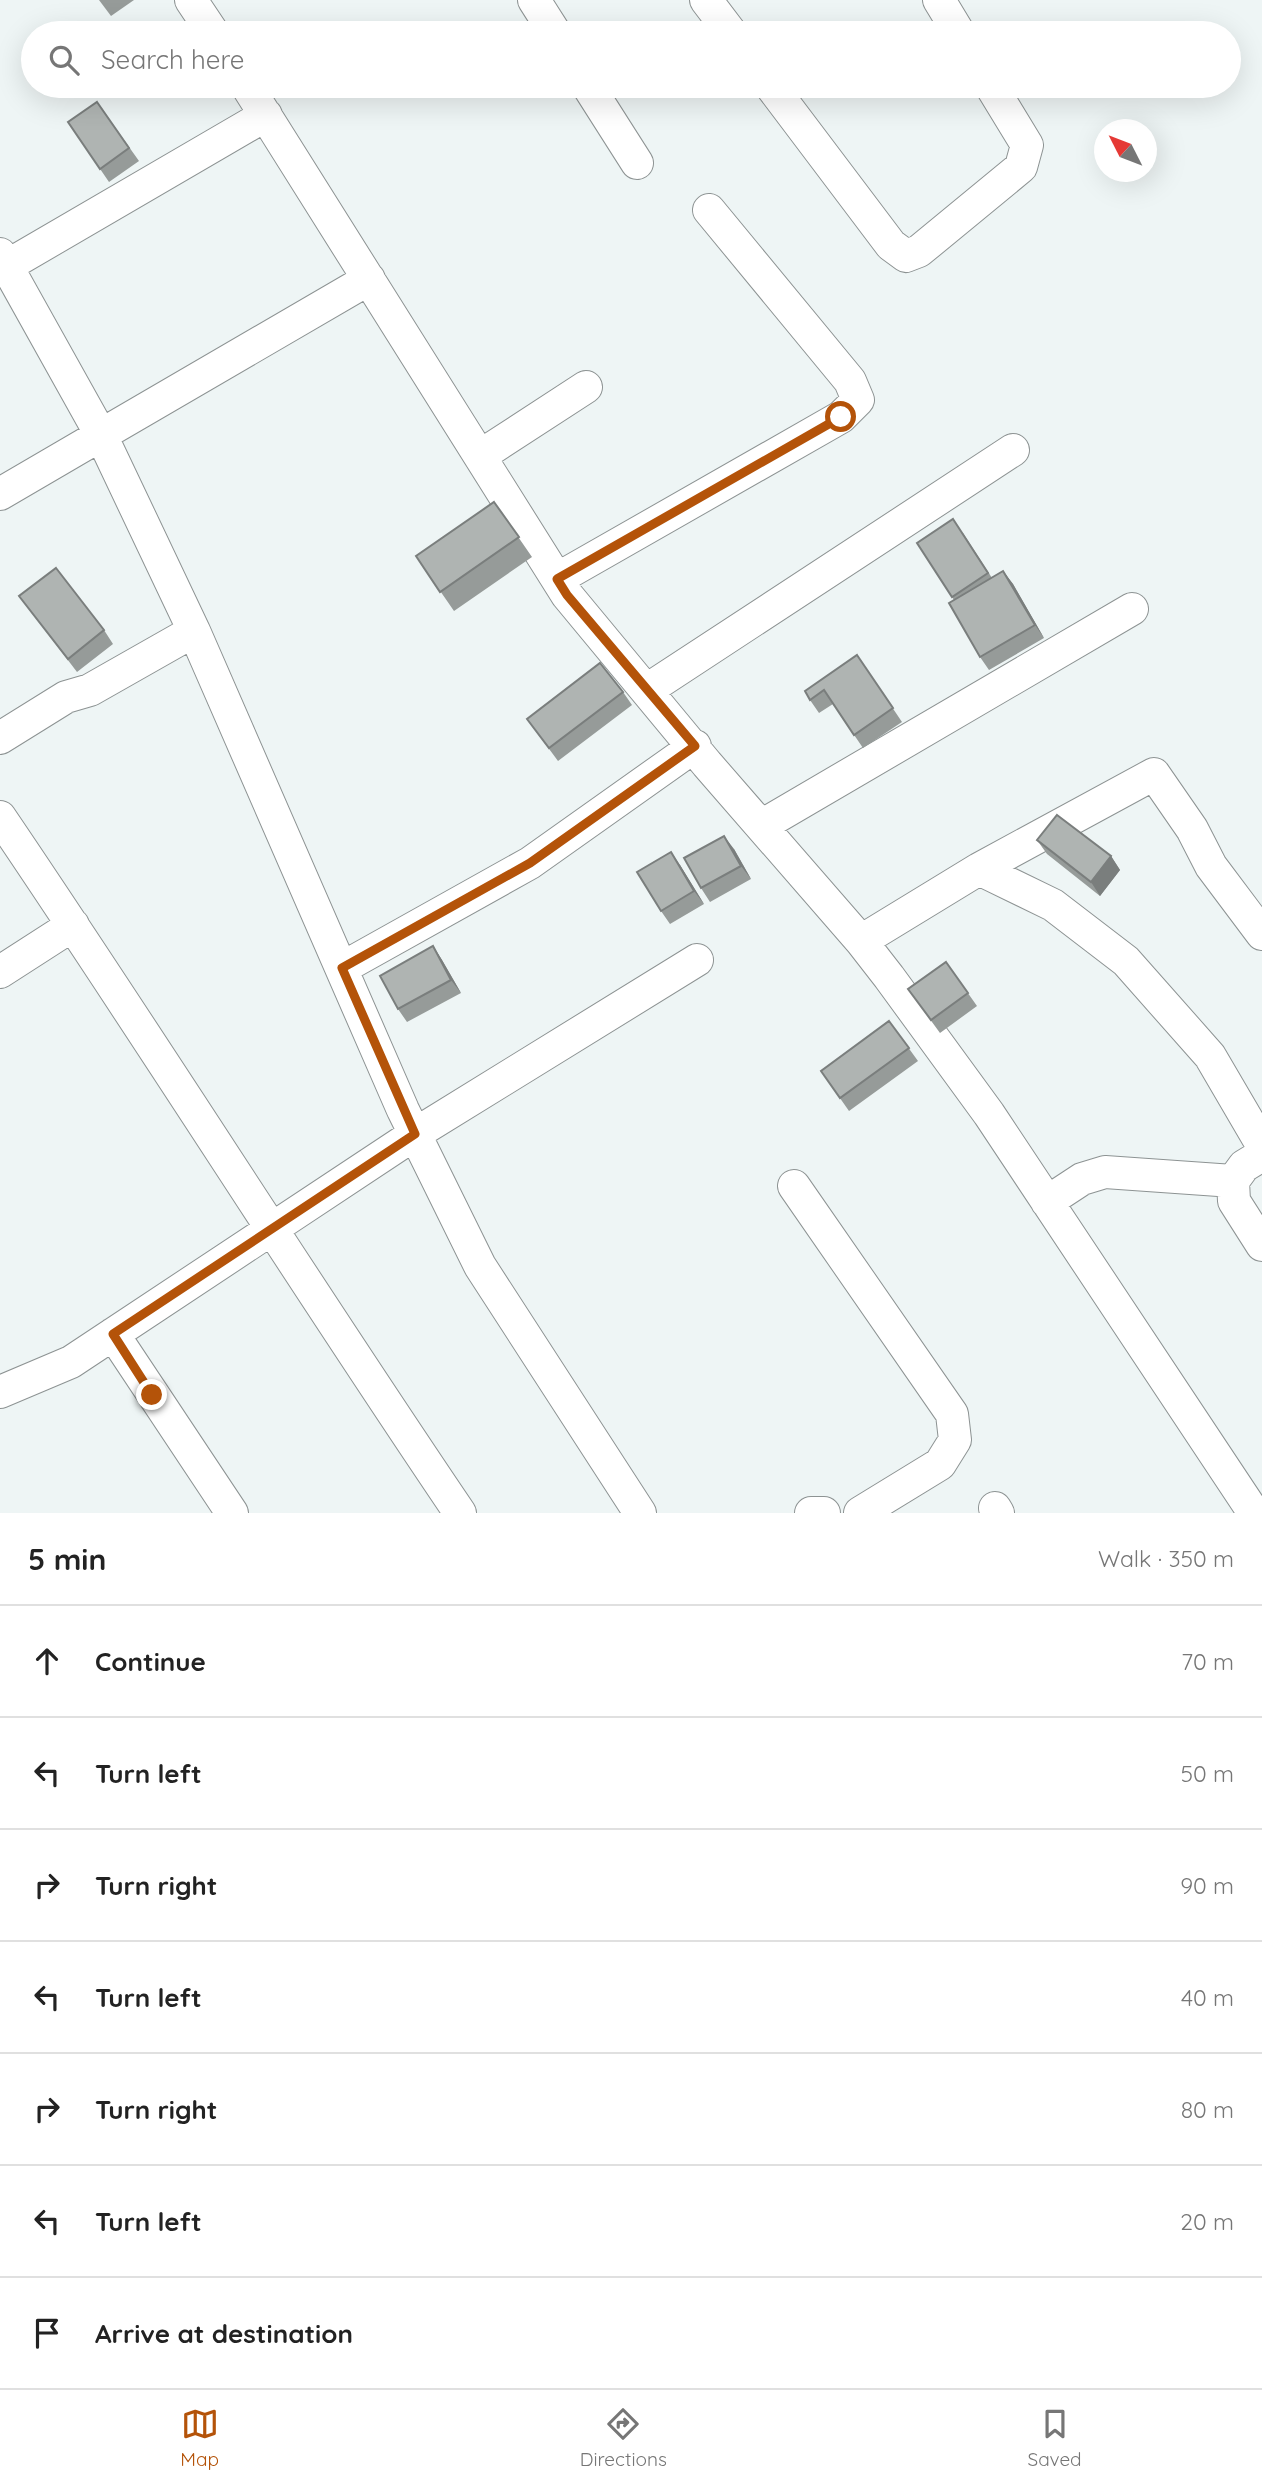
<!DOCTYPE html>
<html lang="en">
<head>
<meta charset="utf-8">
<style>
  body { margin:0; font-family:Quicksand,sans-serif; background:#f2f2f2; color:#222 }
  .compass { position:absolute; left:1094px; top:119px; width:63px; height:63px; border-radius:50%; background:#fff; box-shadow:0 7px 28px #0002; rotate:312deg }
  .stop { position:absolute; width:21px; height:21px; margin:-16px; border:5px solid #b45309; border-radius:50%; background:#fff }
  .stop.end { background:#b45309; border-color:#fff; box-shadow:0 2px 7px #0008 }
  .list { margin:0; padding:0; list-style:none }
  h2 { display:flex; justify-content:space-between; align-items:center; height:91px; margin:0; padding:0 28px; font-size:30px }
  h2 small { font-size:23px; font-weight:400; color:#767676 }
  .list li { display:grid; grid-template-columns:46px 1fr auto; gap:21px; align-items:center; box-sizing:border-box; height:112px; padding:0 28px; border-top:2px solid #e0e0e0 }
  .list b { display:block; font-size:26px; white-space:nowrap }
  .list em { font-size:23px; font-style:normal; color:#767676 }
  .icon { flex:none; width:38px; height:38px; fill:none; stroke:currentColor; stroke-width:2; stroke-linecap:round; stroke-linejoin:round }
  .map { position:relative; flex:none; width:1262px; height:1513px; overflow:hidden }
  .search { position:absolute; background:#fff; box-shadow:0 7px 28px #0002; left:21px; right:21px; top:21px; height:77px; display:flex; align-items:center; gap:18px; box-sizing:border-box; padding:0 24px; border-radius:38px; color:#767676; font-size:26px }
  .sheet { height:875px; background:#fff }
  nav { display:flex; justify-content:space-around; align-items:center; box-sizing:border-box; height:98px; border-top:2px solid #e0e0e0; background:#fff; font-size:19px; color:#767676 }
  nav a { display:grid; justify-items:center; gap:4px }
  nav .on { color:#b45309 }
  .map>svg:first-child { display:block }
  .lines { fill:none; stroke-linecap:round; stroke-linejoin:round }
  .minor-casing { stroke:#8d9393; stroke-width:34 }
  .minor { stroke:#fff; stroke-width:32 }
  .wall { fill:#969b99 }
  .shaded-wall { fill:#7a7e7d }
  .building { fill:#afb4b2; stroke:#7a7e7d; stroke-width:2 }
  .route { stroke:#b45309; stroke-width:9 }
</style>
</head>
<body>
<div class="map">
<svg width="1262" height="1513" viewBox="0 0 1262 1513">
  <rect width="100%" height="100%" fill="#eef5f5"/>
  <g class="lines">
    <g class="minor-casing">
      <path id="minor" d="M191 0 213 33
        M534 0 555 33
        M706 0 731 33
        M939 0 959 33
        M247 86 567 595 707 764 861 941 889 977 989 1114 1254 1513
        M588 86 637 163
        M771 86 891 245 906 256 919 251 1021 167 1027 145 991 86
        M0 254 101 435 369 279
        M0 270 266 115
        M480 456 586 387
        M0 494 101 435 194 631 403 1110 480 1266 640 1513
        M557 579 841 417 858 400 850 381 709 210
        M647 690 1013 450
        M0 738 66 697 90 690 194 631
        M0 817C156 1047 304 1283 460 1513
        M761 826 1132 609
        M979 869 1053 905 1126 961 1210 1056 1262 1145
        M861 941 979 869 1154 774 1192 829 1211 866 1262 934
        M342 968 530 863 695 746
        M0 972 73 925
        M1262 1155 1244 1166 1233 1181 1234 1201 1262 1245
        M794 1186 952 1414 955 1440 940 1464 860 1513
        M1047 1202 1082 1179 1105 1172 1233 1181
        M113 1334 232 1513
        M0 1392 71 1362 415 1134 697 960
        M995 1508 998 1513
        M811 1513H824"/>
    </g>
    <use href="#minor" class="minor"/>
  </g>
  <path class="wall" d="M99 0H134L111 16Z
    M97 102 139 161 109 182 68 122Z
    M494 502 532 557 454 611 416 556Z
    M963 533 992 578 1003 571 1013 584 1044 638 989 670 980 657 954 600 917 543Z
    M19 596 104 630 113 644 77 672Z
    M857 655 902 722 863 748 833 704 819 713 810 700Z
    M623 692 632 705 558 761 527 719Z
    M1037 840 1111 856 1120 870 1100 896 1047 854Z
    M734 849 751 879 710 902 701 888Z
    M680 865 704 904 670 924 661 911Z
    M433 946 442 960 461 993 407 1022 398 1009Z
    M946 962 977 1006 940 1033 908 989Z
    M889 1021 918 1061 849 1111 821 1071Z"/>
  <path class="shaded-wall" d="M1003 571 1013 584 1044 638 1035 625Z
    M724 836 734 849 751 879 741 866Z
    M671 852 680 865 704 904 694 891Z
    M1111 856 1120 870 1100 896 1091 882Z
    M433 946 442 960 461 993 451 980Z"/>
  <path class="building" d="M97 102 129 148 100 169 68 122Z
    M494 502 519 537 440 592 416 556Z
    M953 519 988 573 952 597 917 543Z
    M56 568 104 630 68 659 19 596Z
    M1003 571 1035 625 980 657 949 603Z
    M857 655 893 708 854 735 824 690 810 700 805 691Z
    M600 663 623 692 549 748 527 719Z
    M1057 815 1111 856 1091 882 1037 840Z
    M724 836 741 866 701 888 684 858Z
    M671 852 694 891 661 911 637 872Z
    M433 946 451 980 398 1009 380 976Z
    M946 962 968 993 931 1020 908 989Z
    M889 1021 909 1048 840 1098 821 1071Z"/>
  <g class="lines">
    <path class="route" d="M152 1395 113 1334 415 1134 342 968 530 863 695 746 567 595 557 579 841 417"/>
  </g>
</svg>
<svg class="compass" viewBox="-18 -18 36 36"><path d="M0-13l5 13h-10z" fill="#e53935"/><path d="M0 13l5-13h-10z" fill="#767676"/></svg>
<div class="stop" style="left:841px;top:417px"></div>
<div class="stop end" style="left:152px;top:1395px"></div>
<div class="search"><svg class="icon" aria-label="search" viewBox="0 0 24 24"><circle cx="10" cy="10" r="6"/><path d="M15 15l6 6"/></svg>Search here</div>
</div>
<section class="sheet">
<h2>5 min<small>Walk · 350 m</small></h2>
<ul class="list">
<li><svg class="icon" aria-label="ahead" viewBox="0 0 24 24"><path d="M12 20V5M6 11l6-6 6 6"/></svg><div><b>Continue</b></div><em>70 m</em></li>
<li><svg class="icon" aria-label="left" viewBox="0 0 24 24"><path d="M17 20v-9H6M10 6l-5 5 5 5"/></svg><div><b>Turn left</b></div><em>50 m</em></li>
<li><svg class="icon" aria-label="right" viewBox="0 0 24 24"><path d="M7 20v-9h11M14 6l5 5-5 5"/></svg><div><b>Turn right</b></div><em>90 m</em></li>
<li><svg class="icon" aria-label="left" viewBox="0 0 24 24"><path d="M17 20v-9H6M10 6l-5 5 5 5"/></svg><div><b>Turn left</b></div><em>40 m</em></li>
<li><svg class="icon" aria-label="right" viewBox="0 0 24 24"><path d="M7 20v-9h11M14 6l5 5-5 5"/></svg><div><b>Turn right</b></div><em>80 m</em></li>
<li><svg class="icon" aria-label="left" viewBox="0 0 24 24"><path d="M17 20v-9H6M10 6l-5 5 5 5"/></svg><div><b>Turn left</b></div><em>20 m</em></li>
<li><svg class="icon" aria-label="arrive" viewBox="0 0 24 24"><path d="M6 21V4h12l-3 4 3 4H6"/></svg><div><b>Arrive at destination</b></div></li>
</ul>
</section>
<nav>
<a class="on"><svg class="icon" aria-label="map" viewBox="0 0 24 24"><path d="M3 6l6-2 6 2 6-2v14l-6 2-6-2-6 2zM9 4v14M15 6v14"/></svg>Map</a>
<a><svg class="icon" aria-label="directions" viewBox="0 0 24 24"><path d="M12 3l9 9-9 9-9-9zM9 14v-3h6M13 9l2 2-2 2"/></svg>Directions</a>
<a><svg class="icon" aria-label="saved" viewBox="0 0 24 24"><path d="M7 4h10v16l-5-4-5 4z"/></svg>Saved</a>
</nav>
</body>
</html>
